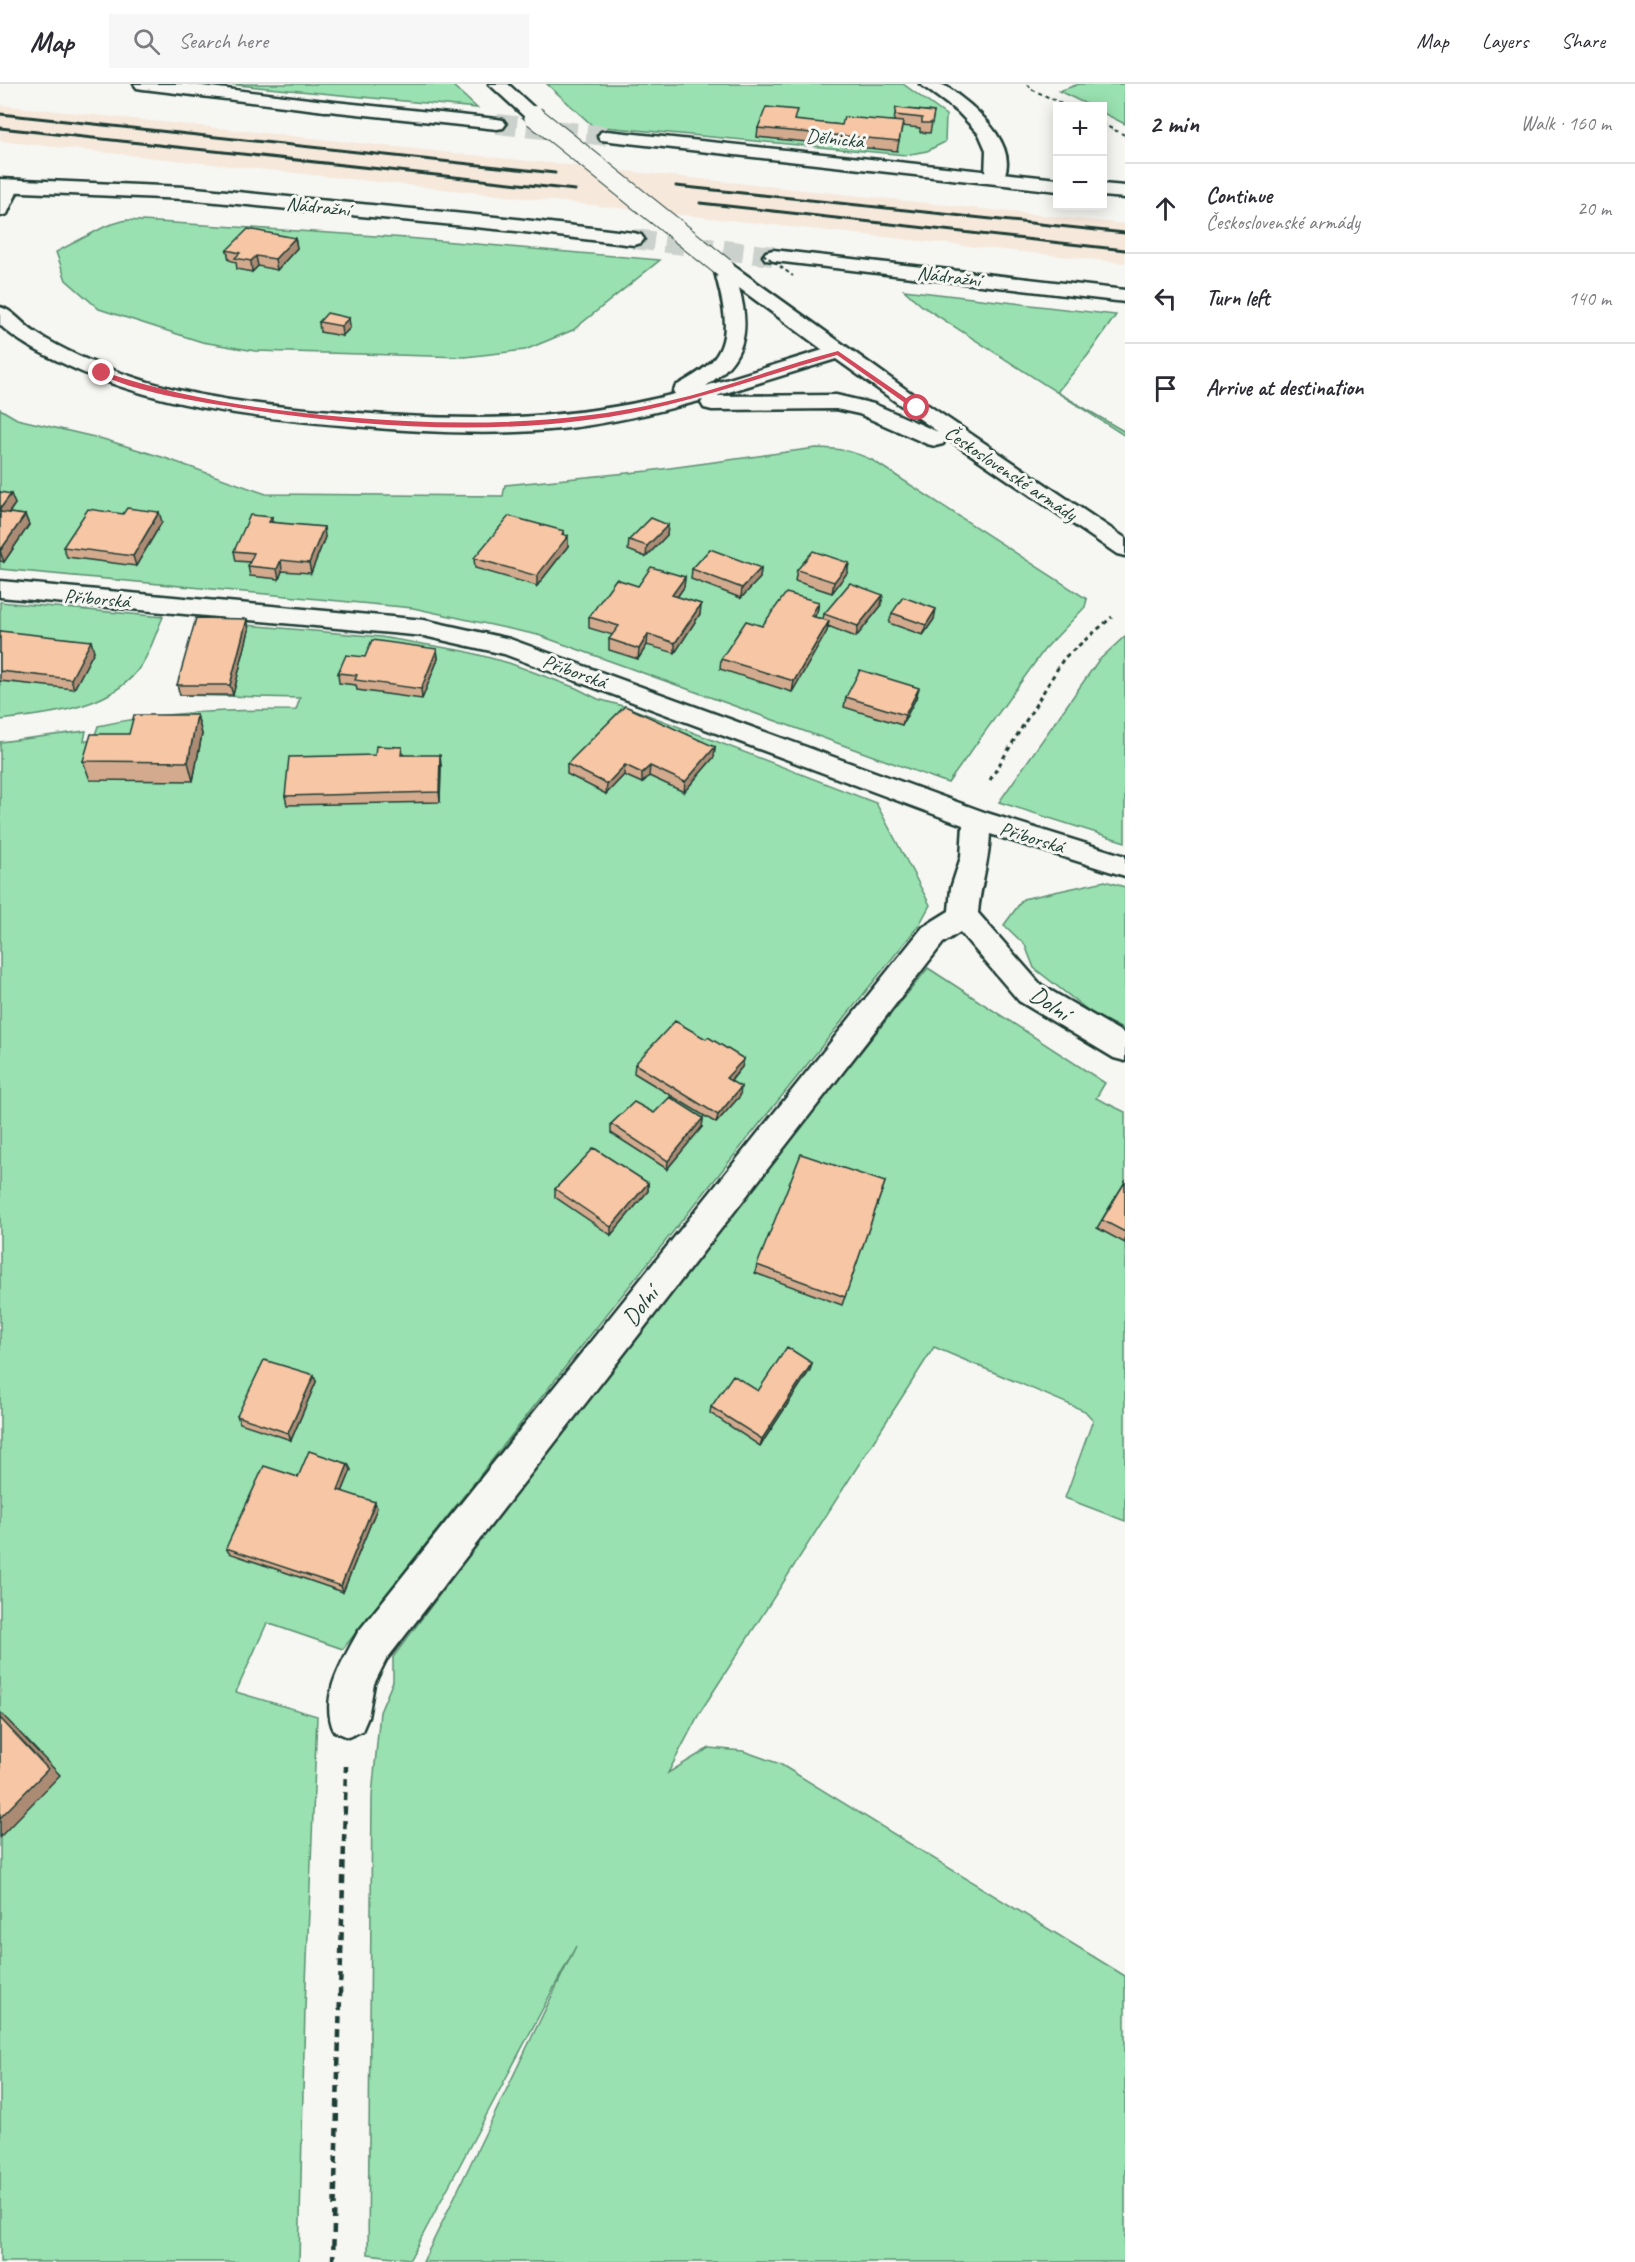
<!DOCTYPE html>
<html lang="en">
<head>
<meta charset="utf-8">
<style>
  body { margin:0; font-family:Caveat,sans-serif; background:#f7f7f7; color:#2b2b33 }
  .controls { position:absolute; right:18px; top:18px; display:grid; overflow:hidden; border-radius:0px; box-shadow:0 3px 15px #0003 }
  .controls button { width:54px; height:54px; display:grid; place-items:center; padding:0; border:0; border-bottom:2px solid #e1e1e2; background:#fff; color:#2b2b33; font:30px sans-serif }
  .stop { position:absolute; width:18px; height:18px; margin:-14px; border:4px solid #d1495b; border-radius:50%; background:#fff }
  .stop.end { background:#d1495b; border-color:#fff; box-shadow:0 2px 6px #0008 }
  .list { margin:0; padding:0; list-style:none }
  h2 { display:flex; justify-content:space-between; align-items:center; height:78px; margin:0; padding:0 24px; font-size:26px }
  h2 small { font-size:20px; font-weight:400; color:#7c7c81 }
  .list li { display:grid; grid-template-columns:39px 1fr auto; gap:18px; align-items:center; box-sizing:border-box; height:90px; padding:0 24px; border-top:2px solid #e1e1e2 }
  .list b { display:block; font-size:22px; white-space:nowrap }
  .list p { margin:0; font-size:20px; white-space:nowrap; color:#7c7c81 }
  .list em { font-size:20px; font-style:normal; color:#7c7c81 }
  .icon { flex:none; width:33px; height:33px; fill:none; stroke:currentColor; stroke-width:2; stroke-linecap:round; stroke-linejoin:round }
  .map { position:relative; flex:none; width:1125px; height:2178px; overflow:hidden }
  header { display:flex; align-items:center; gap:36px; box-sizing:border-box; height:84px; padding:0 30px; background:#fff; border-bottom:2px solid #e1e1e2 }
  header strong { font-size:28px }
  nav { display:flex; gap:33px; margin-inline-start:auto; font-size:21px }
  .search { width:420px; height:54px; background:#f7f7f7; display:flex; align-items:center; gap:15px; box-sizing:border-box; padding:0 21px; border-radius:0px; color:#7c7c81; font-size:22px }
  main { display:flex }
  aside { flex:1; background:#fff }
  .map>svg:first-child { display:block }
  .built { fill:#f6e8db }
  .green { fill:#99e1b0; stroke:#5c8f72; stroke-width:1.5 }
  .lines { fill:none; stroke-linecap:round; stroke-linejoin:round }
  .minor-tunnel { stroke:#cbd1cc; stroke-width:20; stroke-dasharray:20 10; stroke-linecap:butt }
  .minor-casing { stroke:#1f3d34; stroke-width:5 }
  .major-casing { stroke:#1f3d34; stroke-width:5 }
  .path-far2 { stroke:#1f3d34; stroke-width:2; stroke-dasharray:4 3; stroke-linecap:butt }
  .path-far1 { stroke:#1f3d34; stroke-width:3; stroke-dasharray:4.5 4; stroke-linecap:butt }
  .path { stroke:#1f3d34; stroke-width:4.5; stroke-dasharray:8 6; stroke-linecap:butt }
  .minor { fill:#f6f6f2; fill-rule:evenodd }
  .major { fill:#f6f6f2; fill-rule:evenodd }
  .rail { stroke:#1f3d34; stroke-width:3 }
  .major-bridge-casing { stroke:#1f3d34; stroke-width:22; stroke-linecap:butt }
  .path-bridge { stroke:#1f3d34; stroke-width:2; stroke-dasharray:4 3; stroke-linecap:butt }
  .major-bridge { stroke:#f6f6f2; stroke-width:20 }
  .wall { fill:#d4aa8e; stroke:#1f3d34; stroke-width:1.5 }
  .shaded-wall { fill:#ac8b74; stroke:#1f3d34; stroke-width:1.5 }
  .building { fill:#f6c6a5; stroke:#1f3d34; stroke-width:1.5 }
  .route { fill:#d1495b }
  .labels { text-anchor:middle; stroke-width:6; stroke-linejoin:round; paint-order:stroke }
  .far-street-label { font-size:20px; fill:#1f3d34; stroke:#f6f6f2 }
  .street-label { font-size:24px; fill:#1f3d34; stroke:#f6f6f2 }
</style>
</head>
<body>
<header>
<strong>Map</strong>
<div class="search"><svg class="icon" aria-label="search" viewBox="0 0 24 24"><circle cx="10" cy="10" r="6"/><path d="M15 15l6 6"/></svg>Search here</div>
<nav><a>Map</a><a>Layers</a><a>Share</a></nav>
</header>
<main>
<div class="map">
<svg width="1125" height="2178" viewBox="0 0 1125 2178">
  <rect width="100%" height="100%" fill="#f6f6f2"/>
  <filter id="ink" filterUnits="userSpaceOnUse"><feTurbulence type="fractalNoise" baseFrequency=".0167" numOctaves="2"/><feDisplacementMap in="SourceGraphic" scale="12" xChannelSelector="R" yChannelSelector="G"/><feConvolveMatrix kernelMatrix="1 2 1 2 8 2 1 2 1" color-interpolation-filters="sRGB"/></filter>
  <g filter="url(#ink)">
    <path class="built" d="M0 21 1125 140V179L0 57Z"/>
    <path class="green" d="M227 0H451L477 24Z
      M547 0H903L946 31 945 58 927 67 906 71 593 42Z
      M1079 0H1125V40L1103 29 1102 22H1090L1059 7Z
      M126 136 407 154 660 176 573 246 525 266 465 273 255 267 202 258 99 225 66 196 56 168 106 142Z
      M904 206 1116 231 1088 271 1057 308 1125 348V352L922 222Z
      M0 325 17 335 103 355 165 374 266 410 503 412 505 401 648 387 816 364C837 364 853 367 872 376L1087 515 1085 523 1044 566 948 699 538 551 413 524 0 485Z
      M0 518 163 533C156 548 151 566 142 580 114 625 48 630 0 636Z
      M202 537 381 553 464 567 509 579 576 604 598 615 630 624 876 719 930 821 919 841 611 1225 343 1565 267 1539 236 1608 317 1632 305 1924 299 2178H0V658L86 647 84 657H93L98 642C165 627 228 626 296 626L300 614 180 611Z
      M1125 552V758L999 718 1098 577Z
      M1105 797 1125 803V946L1094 931 1034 884 1025 861 1004 841 1023 815Z
      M928 884 1105 999 1096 1014 1125 1028V1437L1065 1414 1093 1336 1085 1327 934 1263 699 1630 668 1689 709 1664 743 1667 780 1680 1125 1892V2178H423L576 1862 410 2175 368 2170 372 1712 380 1628 393 1597V1573L641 1242Z"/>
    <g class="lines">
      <path class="minor-tunnel" d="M497 40 607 52
        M634 155 773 172"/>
      <g class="minor-casing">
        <path id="minor" d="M325 17 497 35 503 36 506 40 503 44 497 45 319 26 316 22 319 18Z
          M607 47 1058 95V107L601 56 598 52 601 48Z
          M0 95 185 103 516 135 634 149 641 151 644 155 641 159 634 161 516 147 185 115 0 107Z
          M1102 100 1125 102V114L1102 112Z
          M773 166 1125 206V218L766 176 763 172 766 168Z
          M0 497 424 536 510 555 987 729 1125 772V792L990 750C989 778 980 802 978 829L1041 901 1125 950V977L1114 974 1019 917 960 848 943 859 386 1576 374 1600 368 1633 362 1647 348 1653 334 1647C319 1613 342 1578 358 1548L923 843 949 827 951 804 961 773 963 741 504 570 424 552 0 513Z"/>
      </g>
      <g class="major-casing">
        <path id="major" d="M134 0H186L325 17 331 18 334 22 331 26 325 27 143 5 137 4Z
          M489 0H508L543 32 540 36H528Z
          M920 0C926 0 934 0 939 0 946 1 954 8 959 12 982 29 1022 67 1001 98H987L985 94 986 66 979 50 958 28Z
          M11 96 18 98 20 102 7 130 0 132V106L4 98Z
          M724 178 731 180 925 319 1125 454V472L1117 470 945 353 946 355 943 360 935 362 927 360 859 330 836 325 712 326 704 324 701 319 703 316C657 328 609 340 561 345 492 352 422 348 353 342 252 334 149 322 58 277 37 267 17 257 0 241V223C13 226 24 242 36 249 64 267 95 280 127 291 192 314 263 322 332 327 450 337 559 340 675 310L673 307 676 302C688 295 701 288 711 278 736 253 721 213 714 184L717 180ZM739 204 823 266 706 302C745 275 751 249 739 204ZM836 275 938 348 874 320 836 311 716 312Z"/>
      </g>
      <path class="path-far2" d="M1028 0 1031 5 1067 22
        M1102 40 1125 51"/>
      <path class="path-far1" d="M990 696 1064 574 1112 533"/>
      <path class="path" d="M333 2178 346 1682"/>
      <use href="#minor" class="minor"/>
      <use href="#major" class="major"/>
      <path class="rail" d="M0 30 555 89
        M0 44 575 106
        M676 102 1125 149
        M700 119 1125 166"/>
      <g class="major-bridge-casing">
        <path id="major-bridge" d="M534 32 724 184"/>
      </g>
      <path class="path-bridge" d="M763 170 793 192"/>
      <use href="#major-bridge" class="major-bridge"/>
    </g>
    <path class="wall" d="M896 24 934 28 930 49 920 48V44L902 42 897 67 757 53 758 44 796 37 842 41 894 37Z
      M295 154 297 164 277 186 258 182 252 188 237 185 236 178 229 176 227 166Z
      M349 234 350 244 342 252 320 248 319 238Z
      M0 408 15 420 9 429 25 431 29 441 4 478 0 477Z
      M123 430 162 438 136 482 67 473 63 463Z
      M272 433V438L325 453 311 489 282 487 279 495 250 492 248 482 249 478 236 477 234 467Z
      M668 441 667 451 646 473 628 466 629 456Z
      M564 447V451L568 462 537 502 475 484 474 474Z
      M849 479 847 489 832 509 795 497 797 486Z
      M761 484 760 494 741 514 691 495 692 485Z
      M685 493 684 503 677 513 701 520 700 530 675 569 647 561 638 575 609 566V555L613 551 589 544V533L638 502Z
      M883 511 881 522 856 553 828 542 827 547 792 608 720 585 721 575 762 542 819 518 817 528 814 533 823 535 824 530Z
      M892 529 934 535 923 551 889 539Z
      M247 535 249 546 233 611H180L177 601Z
      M0 547 94 567 74 605 0 597Z
      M437 565 438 575 422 615 357 606 356 601 339 599 338 589 365 573Z
      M846 613 916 614 902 641 844 623Z
      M197 631 202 650 193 697 90 696 83 677 129 650Z
      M402 663 403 671 441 681 440 718 287 721 285 712 375 671Z
      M715 663 714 673 684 708 649 692 642 699 624 691 606 710 567 690V680Z
      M706 955 744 975 742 983 731 997 740 1012 716 1039 634 989 635 980Z
      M654 1029 703 1034 702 1043 667 1085 611 1049V1040Z
      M885 1098 842 1221 755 1189 757 1181Z
      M1125 1098V1159L1097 1144Z
      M648 1099V1107L611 1151 555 1113V1105Z
      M812 1279 810 1286 760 1362 710 1329 711 1323 758 1307Z
      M316 1298 291 1356 240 1339 237 1332Z
      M348 1380 351 1386 342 1408 377 1424 343 1508 229 1469 226 1464 298 1393Z"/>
    <path class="shaded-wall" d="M295 154 297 164 277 186 275 175Z
      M256 172 258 182 252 188 251 177Z
      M349 234 350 244 342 252 341 242Z
      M11 410 15 420 2 438 0 432V425Z
      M159 428 162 438 136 482 133 472Z
      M25 431 29 441 4 478 0 467Z
      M668 441 667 451 646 473 647 462Z
      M324 443 325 453 311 489 309 479Z
      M564 447V457L568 452V462L537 502V492Z
      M281 476 282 487 279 495 277 485Z
      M849 479 847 489 832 509 834 498Z
      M761 484 760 494 741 514 742 504Z
      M685 493 684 503 671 522 672 511Z
      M883 511 881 522 856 553 858 542Z
      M819 518 817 528 809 542 811 532Z
      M701 520 700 530 675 569V559Z
      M936 525 934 535 923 551 926 541Z
      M247 535 249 546 233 611 230 601Z
      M829 537 827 547 792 608 794 597Z
      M648 550 647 561 638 575 639 565Z
      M91 557 94 567 74 605 71 595Z
      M437 565 438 575 422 615 421 605Z
      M919 604 916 614 902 641 905 631Z
      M197 631 202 650 193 697 188 678Z
      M715 663 714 673 684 708 685 698Z
      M440 671 441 681 440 718 439 708Z
      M625 681 624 691 606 710 607 700Z
      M650 682 649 692 642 699V689Z
      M744 975 742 983 725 1003 726 994Z
      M741 1003 740 1012 716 1039 718 1031Z
      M703 1034 702 1043 667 1085 668 1077Z
      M648 1099V1107L611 1151V1143Z
      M812 1279 810 1286 760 1362 762 1355Z
      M314 1291 316 1298 291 1356 288 1349Z
      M348 1380 351 1386 340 1413 338 1406Z
      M375 1418 377 1424 343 1508 341 1502Z
      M0 1628 60 1691 0 1753Z"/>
    <path class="building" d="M766 23 797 26 794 36 842 41 844 33 903 38 899 57 758 44Z
      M896 24 934 28 932 39H922V34L895 31Z
      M248 145 295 154 275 175 256 172 251 177 235 174 240 169 227 166Z
      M327 229 349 234 341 242 319 238Z
      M0 408 11 410 0 425Z
      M127 424 159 428 133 472 63 463 88 425 123 430Z
      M0 428 25 431 0 467Z
      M250 431 272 433 269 438 324 443 309 479 281 476 277 485 248 482 254 469 234 467Z
      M509 432 564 447 562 450 568 452 537 492 474 474Z
      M651 434 668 441 647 462 629 456Z
      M710 465 761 484 742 504 692 485Z
      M813 467 849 479 834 498 797 486Z
      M651 483 685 493 672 511 701 520 675 559 648 550 639 565 609 555 619 542 589 533 616 495 638 502Z
      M850 499 883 511 858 542 824 530Z
      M786 509 819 518 811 532 829 537 794 597 721 575 746 537 762 542Z
      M903 513 936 525 926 541 892 529Z
      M196 534 247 535 230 601H177Z
      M0 547 91 557 71 595 0 587Z
      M372 556 437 565 421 605 355 596 357 591 338 589 346 571 365 573Z
      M860 586 919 604 905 631 846 613Z
      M625 622 715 663 685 698 650 682 642 689 625 681 607 700 567 680Z
      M134 631H197L188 678 83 677 91 650H129Z
      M376 662 402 663 401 671H440L439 708 285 712 289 673 375 671Z
      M675 937 706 955 708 953 744 975 726 994 741 1003 718 1031 635 980Z
      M670 1013 703 1034 668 1077 611 1040 634 1018 654 1029Z
      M594 1064 648 1099 611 1143 555 1105Z
      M801 1070 885 1098 845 1213 757 1181Z
      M1125 1098V1148L1102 1136Z
      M787 1263 812 1279 762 1355 711 1323 733 1291 758 1307Z
      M264 1276 314 1291 288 1349 237 1332Z
      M309 1367 348 1380 338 1406 375 1418 341 1502 226 1464 264 1382 298 1393Z
      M0 1634 48 1685 0 1734Z"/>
  </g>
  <path class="route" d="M838 267 919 323V326H915L837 271C781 287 724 307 667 321 532 355 376 346 239 324 201 318 131 308 99 289L104 288C182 314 262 326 344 333 451 342 559 342 664 318 723 305 780 282 838 267Z"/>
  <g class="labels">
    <g class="far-street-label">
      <text transform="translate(835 54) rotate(6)" y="7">Dělnická</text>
      <text transform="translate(318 122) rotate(6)" y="7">Nádražní</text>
      <text transform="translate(949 192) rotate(7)" y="7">Nádražní</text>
      <text transform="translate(1011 389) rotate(34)" y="7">Československé armády</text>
      <text transform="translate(97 514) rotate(5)" y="7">Příborská</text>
      <text transform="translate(575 587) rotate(20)" y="7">Příborská</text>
      <text transform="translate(1032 753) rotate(17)" y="7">Příborská</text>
    </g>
    <g class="street-label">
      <text transform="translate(1050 919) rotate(34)" y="8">Dolní</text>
      <text transform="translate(640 1222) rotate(-52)" y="8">Dolní</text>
    </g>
  </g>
</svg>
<div class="controls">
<button>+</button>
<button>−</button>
</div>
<div class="stop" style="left:917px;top:324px"></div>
<div class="stop end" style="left:102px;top:289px"></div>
</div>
<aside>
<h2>2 min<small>Walk · 160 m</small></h2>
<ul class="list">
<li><svg class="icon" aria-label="ahead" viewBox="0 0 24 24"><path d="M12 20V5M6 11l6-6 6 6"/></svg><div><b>Continue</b><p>Československé armády</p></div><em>20 m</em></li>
<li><svg class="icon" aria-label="left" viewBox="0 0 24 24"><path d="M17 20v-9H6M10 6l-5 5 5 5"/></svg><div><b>Turn left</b></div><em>140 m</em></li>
<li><svg class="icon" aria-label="arrive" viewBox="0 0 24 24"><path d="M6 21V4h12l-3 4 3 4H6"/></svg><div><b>Arrive at destination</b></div></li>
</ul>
</aside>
</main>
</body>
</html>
